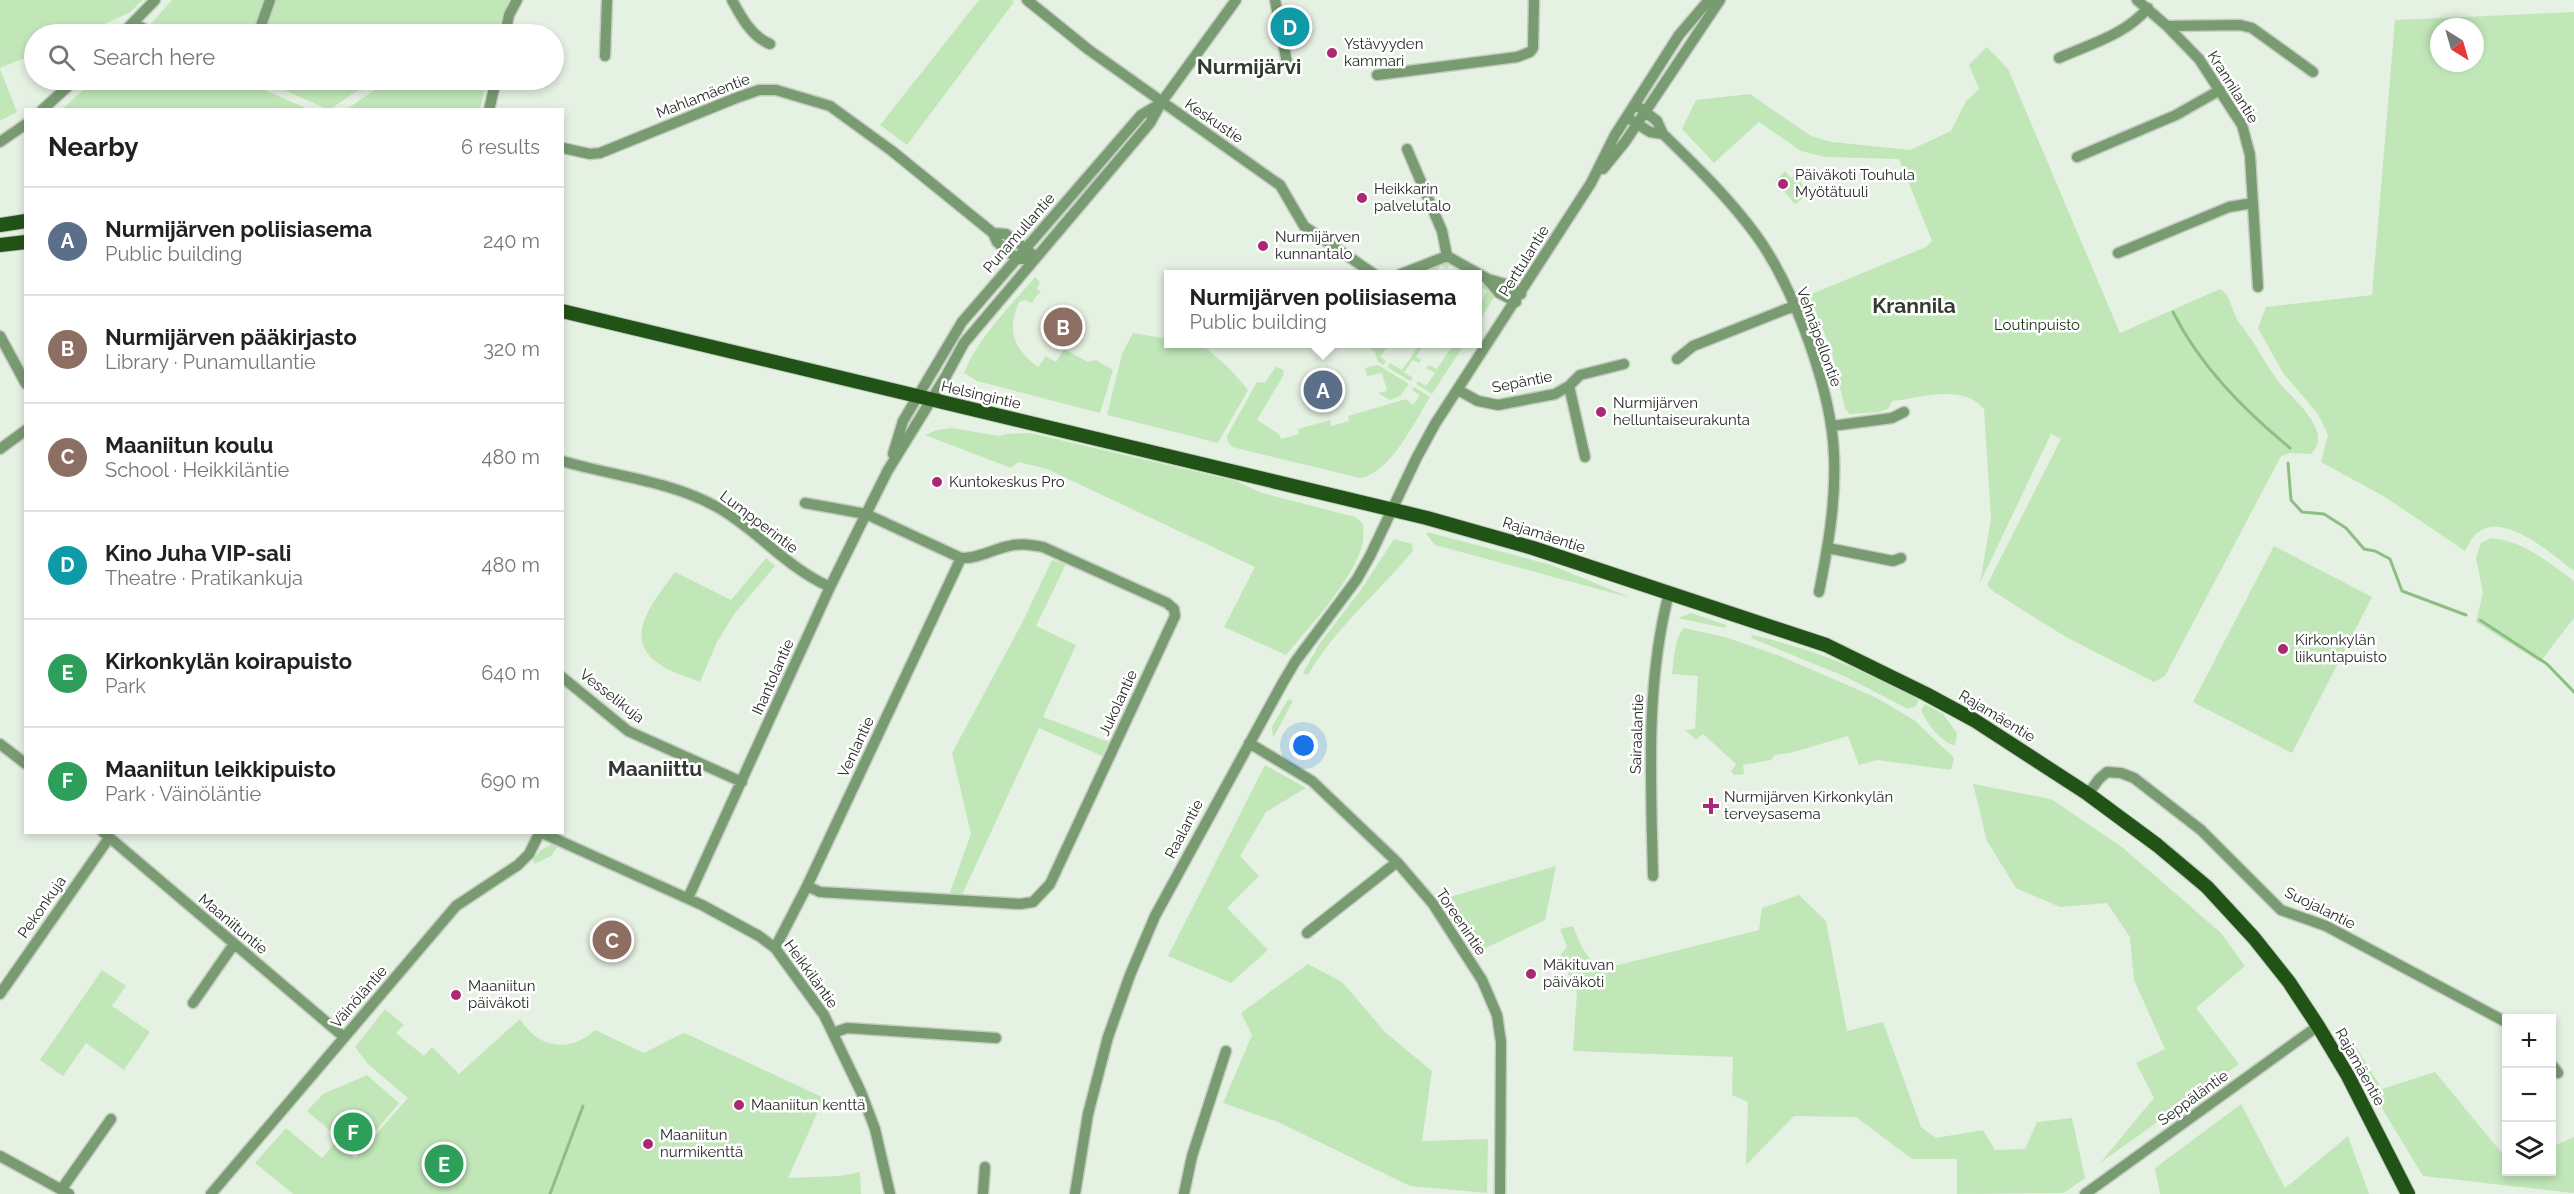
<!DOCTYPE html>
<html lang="en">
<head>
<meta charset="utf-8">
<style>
  body { margin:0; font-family:Raleway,sans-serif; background:#f6f6f6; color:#202124 }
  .controls { position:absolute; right:18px; bottom:18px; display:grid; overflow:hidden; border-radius:0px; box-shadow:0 3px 9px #0003 }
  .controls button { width:54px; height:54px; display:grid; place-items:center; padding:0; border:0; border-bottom:2px solid #e0e0e0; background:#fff; color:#202124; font:30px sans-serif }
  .compass { position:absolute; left:2430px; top:18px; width:54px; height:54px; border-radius:50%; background:#fff; box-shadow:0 3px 9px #0003; rotate:143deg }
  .you { position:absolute; left:1304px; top:746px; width:21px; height:21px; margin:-15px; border:4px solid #fff; border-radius:50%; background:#1a73e8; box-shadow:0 0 0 9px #1a73e833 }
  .badge { display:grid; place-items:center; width:39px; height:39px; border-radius:50%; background:#ab2874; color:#fff; font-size:20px; font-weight:700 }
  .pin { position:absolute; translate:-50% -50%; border:3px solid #fff; box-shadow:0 2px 6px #0006 }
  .popup { position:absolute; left:1164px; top:270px; width:318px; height:78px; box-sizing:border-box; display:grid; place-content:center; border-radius:0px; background:#fff; filter:drop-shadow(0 2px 4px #0005); font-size:20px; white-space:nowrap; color:#757577 }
  .popup b { font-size:22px; color:#202124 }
  .popup::after { content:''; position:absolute; left:50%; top:100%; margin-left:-12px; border:12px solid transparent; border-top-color:#fff }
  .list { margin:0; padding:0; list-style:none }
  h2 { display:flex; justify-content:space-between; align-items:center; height:78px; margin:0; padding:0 24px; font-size:26px }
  h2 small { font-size:20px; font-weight:400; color:#757577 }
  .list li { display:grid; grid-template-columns:39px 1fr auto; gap:18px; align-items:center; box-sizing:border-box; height:108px; padding:0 24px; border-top:2px solid #e0e0e0 }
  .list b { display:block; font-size:22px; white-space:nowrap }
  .list p { margin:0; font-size:20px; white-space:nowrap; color:#757577 }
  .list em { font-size:20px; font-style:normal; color:#757577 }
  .icon { flex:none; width:33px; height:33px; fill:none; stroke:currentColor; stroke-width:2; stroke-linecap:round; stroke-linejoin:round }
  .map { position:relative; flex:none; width:2574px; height:1194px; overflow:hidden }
  .search { position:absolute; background:#fff; box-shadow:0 3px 9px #0003; left:24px; top:24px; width:540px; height:66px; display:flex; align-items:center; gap:15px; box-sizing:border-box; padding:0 21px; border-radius:33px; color:#757577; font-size:22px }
  .panel { position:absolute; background:#fff; box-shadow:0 3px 9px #0003; left:24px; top:108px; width:540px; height:726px; border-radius:0px }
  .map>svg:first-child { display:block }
  .green { fill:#c1e7b9; fill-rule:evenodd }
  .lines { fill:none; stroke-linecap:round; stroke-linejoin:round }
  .stream { stroke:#8ebe84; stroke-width:3 }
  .minor-casing { stroke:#c3cdc0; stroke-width:13 }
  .major-casing { stroke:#c3cdc0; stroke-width:16 }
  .minor { stroke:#799b72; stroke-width:10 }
  .major { stroke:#225316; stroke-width:14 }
  .poi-dot { fill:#ab2874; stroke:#fff; stroke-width:2 }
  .labels { text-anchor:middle; stroke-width:5; stroke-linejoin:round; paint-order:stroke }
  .poi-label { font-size:15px; fill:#262a25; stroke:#fff; text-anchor:start }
  .street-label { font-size:15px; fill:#262a25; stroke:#fff }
  .park-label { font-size:15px; fill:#14350d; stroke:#fff }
  .district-label { font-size:21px; font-weight:bold; fill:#323b30; stroke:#fff }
</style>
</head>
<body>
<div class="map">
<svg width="2574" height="1194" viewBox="0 0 2574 1194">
  <rect width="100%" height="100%" fill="#e5f1e2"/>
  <path class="green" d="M0 0H143L129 13 82 34H34V54L0 68Z
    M172 0H510L503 13 498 34H164L148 27Z
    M979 0H1011L1014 2 907 145 880 125Z
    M2574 12V571C2552 555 2502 508 2475 535 2471 539 2468 546 2465 551L2385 497 2321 462 2328 435 2318 414 2283 373 2258 328 2266 307 2372 295 2395 20ZM2439 27H2475V63H2439Z
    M1987 47 2008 69 2120 333 2220 289C2231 295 2232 313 2240 324 2254 341 2263 360 2276 378 2288 395 2308 409 2316 429 2320 439 2318 446 2311 454L2290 453 2281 456 2165 676 2154 682 2066 637 1994 592 1987 585 2061 439 2051 434 1980 583 1991 518 1984 409C1963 383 1921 398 1892 401L1888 409 1879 412 1850 414 1845 409 1832 352 1809 295 1926 247 1932 241 1899 159 1825 157 1801 151 1759 122 1714 163 1682 129 1696 100 1750 94 1811 136 1832 142 1910 150 1951 131 1966 101 1979 89 1969 65Z
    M0 69 17 112 0 121Z
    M95 80H242L308 109H62Z
    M262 80H373L329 110Z
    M389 80H487L480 109H347Z
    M1785 171 1791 178 1795 175 1810 193 1795 204 1775 181Z
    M1450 263 1447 269 1441 265 1435 274H1415L1439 264Z
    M1035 277 1040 282 1037 289 1041 292 1037 295 1032 303 1025 300 1019 302C1006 332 1014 348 1038 367L1046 356 1056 362 1064 349 1088 362 1096 360 1113 370 1100 413 977 381 964 373C979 336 1010 307 1035 277Z
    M1483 285 1496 294 1478 323V307L1487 291 1482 287Z
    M1133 333 1168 339V344H1193L1207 349 1231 370 1248 390 1218 443 1107 415 1122 354Z
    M1372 344H1389L1380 357 1386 361 1384 365 1378 362 1375 352 1369 348Z
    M1420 344H1424L1416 357 1421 360 1419 363 1413 360 1404 372 1413 378 1410 381 1387 367 1390 363 1402 370Z
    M1452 344 1462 348 1432 394 1416 384 1418 381 1426 386 1435 373 1426 368 1429 365 1437 369 1453 345Z
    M1378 365 1409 384 1400 396 1390 400 1378 393 1387 391 1382 373 1367 376 1365 368Z
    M1276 366 1284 371 1283 376 1257 420 1279 434 1281 439 1299 434 1298 429 1330 420 1331 426 1349 421 1348 416 1406 399 1413 405 1420 395 1412 390 1414 387 1430 397C1415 421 1390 474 1360 478L1232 447 1227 440V436L1257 382 1265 383Z
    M952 428 999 436 1006 434 1030 433 1236 481 1262 493 1355 517 1363 524C1364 534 1364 542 1360 552 1348 585 1309 627 1286 655L1224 627 1255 567 1047 469 1018 462 1011 468 925 435 937 430Z
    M1427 532 1551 565 1631 598 1435 545 1427 535Z
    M2491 538C2524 541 2548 562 2574 581V618L2540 662 2476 622 2483 593 2476 558 2481 543Z
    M1394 539 1412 544 1413 551C1378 593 1335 628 1308 675L1303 673 1320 643 1360 591Z
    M2274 546 2372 597 2292 753 2193 702Z
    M766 558 775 566 735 613 717 642 700 682C685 676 666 671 654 660 623 634 658 596 675 572L731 600Z
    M1052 560 1066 564 1036 626 1076 645 1043 717 1109 742 1102 756 1039 728 961 897 949 895 971 834 952 753 1021 625Z
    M1691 613 1726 625 1725 628 1678 618Z
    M1684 628 1725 637 1780 656 1875 697 1914 720 1954 758 1951 770 1877 760 1859 765 1848 736 1790 753 1775 755 1771 760 1743 765 1744 774 1735 775 1731 772 1736 764 1703 734 1696 740 1685 730 1695 729 1698 676 1672 674C1674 660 1674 639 1684 628Z
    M1752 635C1815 649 1863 670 1919 700L1916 706 1908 709 1846 677 1751 638Z
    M1288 699 1293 701 1273 738 1272 727Z
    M1925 704 1943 714 1957 733 1955 745C1943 745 1925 721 1921 710Z
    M1265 765 1306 788 1266 812 1240 856 1259 876 1227 908 1268 950 1231 983 1168 956Z
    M1973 784 2051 799 2122 847 2221 933 2245 966 2196 1008 2239 1064 2100 1163 2154 1098 2136 1063 2165 1049 2134 980 2130 937 2107 903 2060 907 2016 888 1987 841Z
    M552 844 558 846 551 856 534 864 533 859 541 850Z
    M1556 866 1545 920 1481 950 1450 897Z
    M1799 895 1826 921 1847 1031 1883 1022 1921 1127 1936 1138 1983 1130 1995 1150 2025 1149 2037 1122 2072 1118 2085 1178 2064 1193 1957 1194V1159H1912L1856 1117 1794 1116 1746 1165 1748 1102 1732 1095 1733 1057 1573 1051 1577 992 1560 956 1567 946 1560 929 1573 926 1582 948 1595 965H1618L1759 930 1762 908Z
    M1308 964 1342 982 1385 1032 1432 1071 1422 1141 1488 1139 1487 1193 1410 1186 1278 1122 1223 1103 1252 1035 1241 1013Z
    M102 970 126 986 112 1006 150 1032 124 1070 86 1043 63 1076 40 1060Z
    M385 1009 404 1025 396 1033 424 1056 432 1047 459 1074 520 1019C538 1049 571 1053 595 1030L644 1053 683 1033 689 1035 824 1098 788 1178 840 1176 860 1172 861 1194H293L255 1163 286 1128 322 1158 336 1142 355 1158 408 1098 368 1064 355 1047Z
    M2344 1028 2382 1089 2435 1072 2506 1158V1172H2552V1147L2574 1137V1193L2423 1176 2337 1034Z
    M367 1075 399 1103 357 1153 307 1111 323 1094Z
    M2241 1104 2285 1188 2348 1136 2369 1194H2160L2155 1168Z"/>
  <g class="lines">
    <path class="stream" d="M2173 312C2200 366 2244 410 2290 448
      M2288 463 2291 500 2302 512 2324 514 2346 528 2364 549 2375 551 2390 559 2402 591 2466 615
      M2480 620 2547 664 2574 692
      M550 1194 583 1106"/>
    <g class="minor-casing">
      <path id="minor" d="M732 0C741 17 752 37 770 44
        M1027 0 1089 50 1274 181 1280 185 1304 226 1374 274
        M1275 0 1287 63
        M2137 0 2167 26 2199 59 2242 125 2250 155 2258 287
        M133 23 154 34
        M2167 26 2240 25 2252 28 2313 72
        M122 34 155 0
        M258 34 270 0
        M505 34 509 15 517 0
        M605 56 607 0
        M2059 58C2090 44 2125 35 2148 8
        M1377 75 1517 57 1530 52 1533 48 1534 0
        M1635 104 1657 121 1663 134C1695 165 1729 198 1756 235 1794 287 1832 391 1834 456 1836 502 1828 547 1819 592
        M42 110 75 80
        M489 110 496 80
        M1631 120 1650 132 1663 134
        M0 142 26 124
        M563 148 590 154 600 153 736 98 759 90H776L830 106 892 151 993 233 997 242 1017 259 1035 257
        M1407 149 1442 231 1447 256
        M2077 157 2176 115 2220 90
        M1603 169 1625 142 1720 0
        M993 233 1006 234 1031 253
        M2118 253 2229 207 2253 203
        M1401 274 1447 256 1488 279 1505 284 1521 294
        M1488 280 1499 293 1516 302
        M0 336 26 384
        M1677 359 1693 346 1794 306
        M1569 386 1585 457
        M1458 390 1478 401 1498 405 1555 394 1569 386 1580 375 1624 364
        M1832 426 1892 418 1904 412
        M0 449 26 430
        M893 454 903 421 962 322 1141 115 1158 105
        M562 461C613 476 671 481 717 507 758 530 784 566 830 587
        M805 503 866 514 961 558C978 559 993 549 1009 546 1021 543 1031 545 1043 547L1167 603 1174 609 1175 616 1050 884 1033 902 1020 904 820 892 807 886
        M1828 548 1893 561 1901 558
        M562 677 628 731 742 782
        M1249 743 1312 781 1397 862 1433 904 1482 980 1497 1015 1501 1042 1500 1194
        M0 744 26 764
        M2088 794 2099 779 2107 772 2121 773 2134 778 2201 830 2281 910 2326 926 2506 1022
        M103 832 344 1037
        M540 832 702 905 759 936 775 948 824 1015 861 1092 875 1129 890 1194
        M1653 876C1651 782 1645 685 1669 593
        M688 898 830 587 866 514 888 470 946 376 964 343 1150 123 1161 103 1236 0
        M1307 933 1397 862
        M775 948 807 886 961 558
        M0 994 109 838
        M193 1003 234 944
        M833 1033 847 1028 996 1038
        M2552 1065 2558 1073
        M0 1156 69 1194
        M61 1190 111 1119
        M211 1194 456 906 518 865 529 854 540 832
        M983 1194 985 1167
        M1075 1194 1088 1114 1108 1037 1130 975 1155 916 1282 684 1295 662 1357 579 1370 556 1416 459 1435 424 1591 183 1615 135 1679 35 1709 0
        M1184 1194 1192 1156 1226 1051
        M2085 1194 2318 1026"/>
    </g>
    <g class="major-casing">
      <path id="major" d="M0 225 26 221
        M0 245 26 242
        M562 311 1427 518 1533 548 1826 645 1926 694 1974 720 2088 794 2157 845 2207 887 2254 938 2289 982 2318 1026 2348 1076 2408 1194"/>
    </g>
    <use href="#minor" class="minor"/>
    <use href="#major" class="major"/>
  </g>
  <g class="poi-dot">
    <circle cx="1332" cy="53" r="6"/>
    <circle cx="1783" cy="184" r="6"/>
    <circle cx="1362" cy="198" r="6"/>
    <circle cx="1263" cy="246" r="6"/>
    <circle cx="1601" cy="412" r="6"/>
    <circle cx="937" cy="482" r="6"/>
    <circle cx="2283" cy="649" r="6"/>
    <path d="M1708 797h6v6h6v6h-6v6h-6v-6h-6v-6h6z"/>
    <circle cx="1531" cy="974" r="6"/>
    <circle cx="456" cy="995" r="6"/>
    <circle cx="739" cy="1105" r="6"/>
    <circle cx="648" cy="1144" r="6"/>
  </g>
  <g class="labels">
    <g class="poi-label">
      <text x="1344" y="49">Ystävyyden<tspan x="1344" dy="17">kammari</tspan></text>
      <text x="1795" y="180">Päiväkoti Touhula<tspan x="1795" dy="17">Myötätuuli</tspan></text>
      <text x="1374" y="194">Heikkarin<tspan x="1374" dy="17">palvelutalo</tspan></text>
      <text x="1275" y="242">Nurmijärven<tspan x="1275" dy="17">kunnantalo</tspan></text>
      <text x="1613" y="408">Nurmijärven<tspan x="1613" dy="17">helluntaiseurakunta</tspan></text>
      <text x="949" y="487">Kuntokeskus Pro</text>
      <text x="2295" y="645">Kirkonkylän<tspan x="2295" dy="17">liikuntapuisto</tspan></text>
      <text x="1724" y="802">Nurmijärven Kirkonkylän<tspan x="1724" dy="17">terveysasema</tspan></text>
      <text x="1543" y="970">Mäkituvan<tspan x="1543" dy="17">päiväkoti</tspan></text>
      <text x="468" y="991">Maaniitun<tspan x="468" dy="17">päiväkoti</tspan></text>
      <text x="751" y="1110">Maaniitun kenttä</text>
      <text x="660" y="1140">Maaniitun<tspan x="660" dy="17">nurmikenttä</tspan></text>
    </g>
    <g class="street-label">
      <text transform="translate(2233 87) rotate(58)" y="5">Krannilantie</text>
      <text transform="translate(703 96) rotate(-21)" y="5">Mahlamäentie</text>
      <text transform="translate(1214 121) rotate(34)" y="5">Keskustie</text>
      <text transform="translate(1019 233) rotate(-49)" y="5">Punamullantie</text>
      <text transform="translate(1524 261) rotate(-58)" y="5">Perttulantie</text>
      <text transform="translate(1819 337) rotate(70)" y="5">Vehnäpellontie</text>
      <text transform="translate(1522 382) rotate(-11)" y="5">Sepäntie</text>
      <text transform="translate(981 395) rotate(13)" y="5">Helsingintie</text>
      <text transform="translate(759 522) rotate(37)" y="5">Lumpperintie</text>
      <text transform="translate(1544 535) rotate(18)" y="5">Rajamäentie</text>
      <text transform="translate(773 677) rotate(-66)" y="5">Ihantolantie</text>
      <text transform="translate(612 696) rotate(38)" y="5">Vesselikuja</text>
      <text transform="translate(1118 703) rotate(-65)" y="5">Jukolantie</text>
      <text transform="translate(1997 716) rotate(31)" y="5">Rajamäentie</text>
      <text transform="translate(1637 734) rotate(-88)" y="5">Sairaalantie</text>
      <text transform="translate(856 747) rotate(-65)" y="5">Venlantie</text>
      <text transform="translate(1184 829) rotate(-62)" y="5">Raalantie</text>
      <text transform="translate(42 907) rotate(-55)" y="5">Pekonkuja</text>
      <text transform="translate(2320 908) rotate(26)" y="5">Suojalantie</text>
      <text transform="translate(1461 922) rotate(56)" y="5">Toreenintie</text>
      <text transform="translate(233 924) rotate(40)" y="5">Maaniituntie</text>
      <text transform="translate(811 974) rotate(54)" y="5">Heikkiläntie</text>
      <text transform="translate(359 997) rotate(-49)" y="5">Väinöläntie</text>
      <text transform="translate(2360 1067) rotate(61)" y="5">Rajamäentie</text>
      <text transform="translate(2193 1098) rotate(-36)" y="5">Seppäläntie</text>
    </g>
    <g class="park-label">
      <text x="2037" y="330">Loutinpuisto</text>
    </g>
    <g class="district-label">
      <text x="1249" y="74">Nurmijärvi</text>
      <text x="1914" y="313">Krannila</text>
      <text x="655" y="776">Maaniittu</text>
    </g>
  </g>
</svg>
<div class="controls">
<button>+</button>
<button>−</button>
<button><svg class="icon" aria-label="layers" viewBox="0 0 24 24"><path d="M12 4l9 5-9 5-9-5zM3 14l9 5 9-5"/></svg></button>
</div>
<svg class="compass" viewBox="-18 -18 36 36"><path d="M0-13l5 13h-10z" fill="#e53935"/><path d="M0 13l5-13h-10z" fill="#757577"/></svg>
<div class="you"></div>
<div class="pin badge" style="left:1323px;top:390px;background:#5c6f8a">A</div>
<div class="popup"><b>Nurmijärven poliisiasema</b>Public building</div>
<div class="pin badge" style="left:1063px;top:327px;background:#8d6e63">B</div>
<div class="pin badge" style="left:612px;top:940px;background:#8d6e63">C</div>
<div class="pin badge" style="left:1290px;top:27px;background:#0f9aa8">D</div>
<div class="pin badge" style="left:444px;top:1164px;background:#2e9e5b">E</div>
<div class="pin badge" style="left:353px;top:1132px;background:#2e9e5b">F</div>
<div class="search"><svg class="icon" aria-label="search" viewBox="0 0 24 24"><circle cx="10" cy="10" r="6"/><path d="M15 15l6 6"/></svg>Search here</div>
<section class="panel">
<h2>Nearby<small>6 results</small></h2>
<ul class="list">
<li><span class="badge" style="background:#5c6f8a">A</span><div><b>Nurmijärven poliisiasema</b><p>Public building</p></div><em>240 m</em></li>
<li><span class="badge" style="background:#8d6e63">B</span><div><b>Nurmijärven pääkirjasto</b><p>Library · Punamullantie</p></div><em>320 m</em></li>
<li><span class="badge" style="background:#8d6e63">C</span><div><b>Maaniitun koulu</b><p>School · Heikkiläntie</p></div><em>480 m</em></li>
<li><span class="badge" style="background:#0f9aa8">D</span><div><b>Kino Juha VIP-sali</b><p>Theatre · Pratikankuja</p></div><em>480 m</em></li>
<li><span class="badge" style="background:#2e9e5b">E</span><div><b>Kirkonkylän koirapuisto</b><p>Park</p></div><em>640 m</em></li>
<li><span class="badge" style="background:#2e9e5b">F</span><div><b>Maaniitun leikkipuisto</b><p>Park · Väinöläntie</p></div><em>690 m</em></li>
</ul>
</section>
</div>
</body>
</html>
